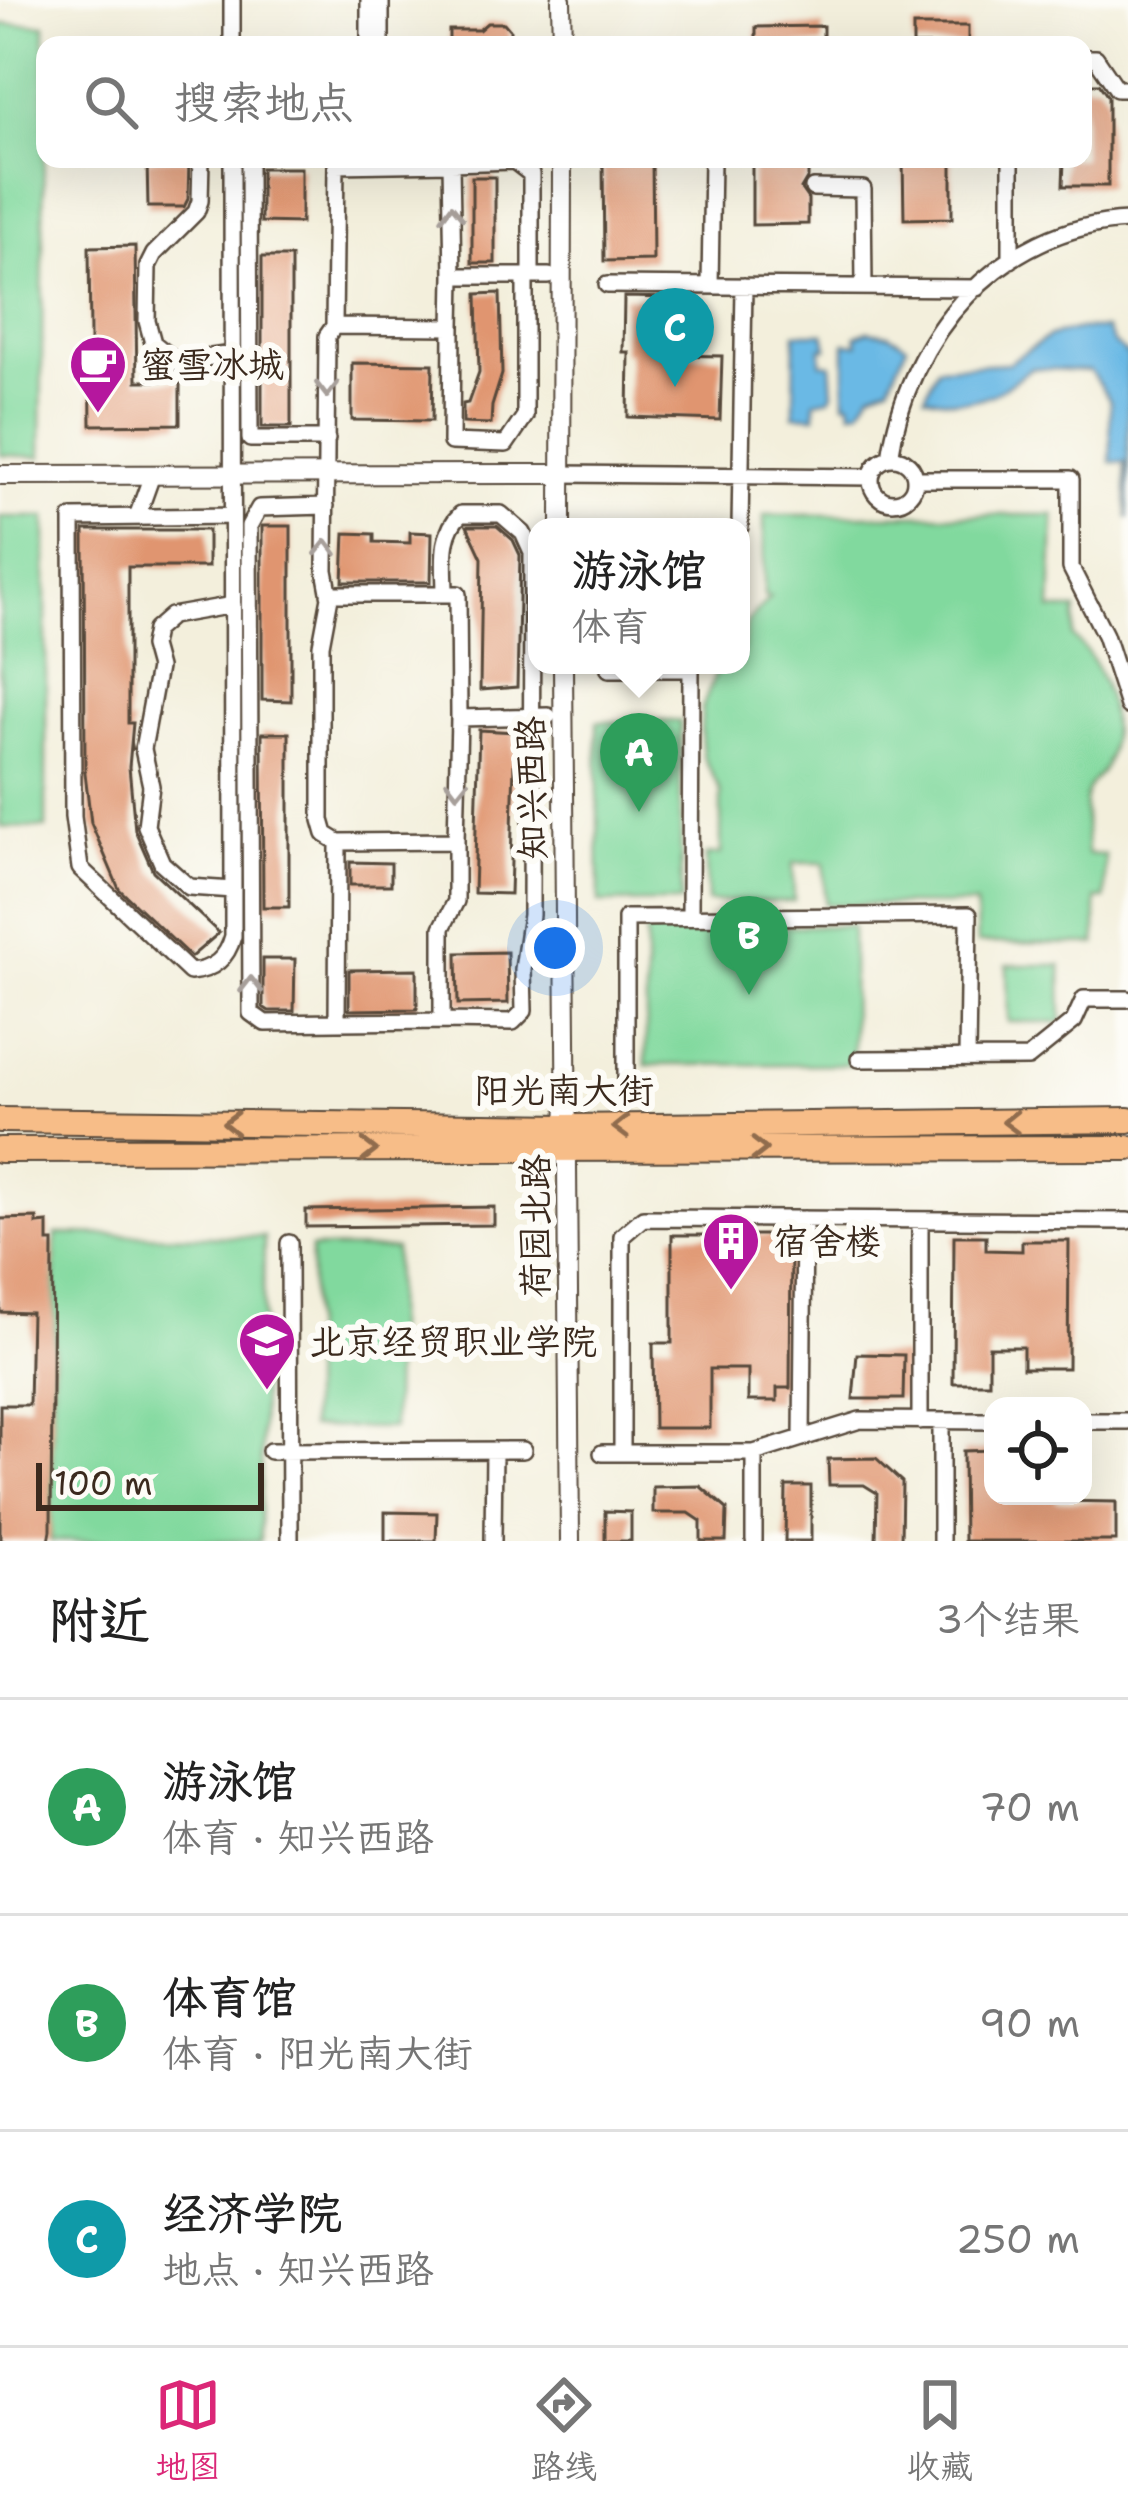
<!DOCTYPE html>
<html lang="zh">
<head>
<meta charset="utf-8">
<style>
  body { margin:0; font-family:"Shantell Sans","LXGW WenKai TC",sans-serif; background:#f2f2f2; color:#222 }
  .controls { position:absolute; right:36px; bottom:36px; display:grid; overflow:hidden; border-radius:24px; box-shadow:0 12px 48px #0002 }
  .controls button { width:108px; height:108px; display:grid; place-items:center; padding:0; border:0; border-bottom:3px solid #e0e0e0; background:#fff; color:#222; font:60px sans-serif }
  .scale { position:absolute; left:36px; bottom:30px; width:228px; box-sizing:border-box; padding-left:12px; border:6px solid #3b2a1e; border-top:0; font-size:33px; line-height:42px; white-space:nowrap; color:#3b2a1e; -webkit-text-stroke:9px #fdfcf7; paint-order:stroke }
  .you { position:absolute; left:555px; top:948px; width:42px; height:42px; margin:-30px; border:9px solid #fff; border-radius:50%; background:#1a73e8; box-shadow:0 0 0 18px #1a73e833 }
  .badge { display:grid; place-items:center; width:78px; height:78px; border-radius:50%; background:#db2777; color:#fff; font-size:39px; font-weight:700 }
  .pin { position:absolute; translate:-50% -99px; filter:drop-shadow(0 3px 6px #0008) }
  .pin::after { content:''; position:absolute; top:63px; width:42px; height:36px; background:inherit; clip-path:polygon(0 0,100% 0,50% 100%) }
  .popup { position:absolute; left:528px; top:518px; width:222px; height:156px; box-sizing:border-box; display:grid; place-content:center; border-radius:24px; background:#fff; filter:drop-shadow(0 3px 9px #0005); font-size:39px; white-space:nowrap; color:#767676 }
  .popup b { font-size:45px; color:#222 }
  .popup::after { content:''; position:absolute; left:50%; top:100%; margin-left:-24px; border:24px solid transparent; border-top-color:#fff }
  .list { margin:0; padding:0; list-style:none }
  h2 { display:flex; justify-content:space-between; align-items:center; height:156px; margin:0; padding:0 48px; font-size:51px }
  h2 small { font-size:39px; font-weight:400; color:#767676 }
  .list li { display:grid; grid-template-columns:78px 1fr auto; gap:36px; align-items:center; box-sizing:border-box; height:216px; padding:0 48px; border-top:3px solid #e0e0e0 }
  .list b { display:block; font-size:45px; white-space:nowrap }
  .list p { margin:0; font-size:39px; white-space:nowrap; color:#767676 }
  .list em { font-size:39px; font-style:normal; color:#767676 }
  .icon { flex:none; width:66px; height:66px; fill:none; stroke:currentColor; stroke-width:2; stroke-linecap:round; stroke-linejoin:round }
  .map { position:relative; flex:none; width:1128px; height:1541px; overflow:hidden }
  .search { position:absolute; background:#fff; box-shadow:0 12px 48px #0002; left:36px; right:36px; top:36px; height:132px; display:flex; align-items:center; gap:30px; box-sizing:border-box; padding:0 42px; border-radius:24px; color:#767676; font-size:45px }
  .sheet { height:804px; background:#fff }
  nav { display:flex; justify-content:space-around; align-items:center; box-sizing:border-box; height:168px; border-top:3px solid #e0e0e0; background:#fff; font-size:33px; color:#767676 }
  nav a { display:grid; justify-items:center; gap:6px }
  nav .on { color:#db2777 }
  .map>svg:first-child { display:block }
  .green { fill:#81d99e; stroke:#5e825e; stroke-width:3 }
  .water { fill:#6ab9e5; stroke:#527282; stroke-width:3 }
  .building { fill:#e0956f }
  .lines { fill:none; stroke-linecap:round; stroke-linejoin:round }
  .minor-casing { stroke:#57483a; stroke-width:20 }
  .tertiary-casing { stroke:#57483a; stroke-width:22 }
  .primary-casing { stroke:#57483a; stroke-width:28 }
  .minor { stroke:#fff; stroke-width:15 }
  .tertiary { stroke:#fff; stroke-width:18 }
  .primary { stroke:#f7bd88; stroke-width:24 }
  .oneway { stroke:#a79f9a }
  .oneway2 { stroke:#906c4e }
  .labels { text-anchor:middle; stroke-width:12; stroke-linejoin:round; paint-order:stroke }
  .poi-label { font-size:36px; fill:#3b2a1e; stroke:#fdfcf7; text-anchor:start }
  .street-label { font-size:36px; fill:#3b2a1e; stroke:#fdfcf7 }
</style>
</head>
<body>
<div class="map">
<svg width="1128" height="1541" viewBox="0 0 1128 1541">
  <rect width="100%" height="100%" fill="#fdfcf7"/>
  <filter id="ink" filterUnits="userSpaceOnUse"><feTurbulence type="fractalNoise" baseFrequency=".00833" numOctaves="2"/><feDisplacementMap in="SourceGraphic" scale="24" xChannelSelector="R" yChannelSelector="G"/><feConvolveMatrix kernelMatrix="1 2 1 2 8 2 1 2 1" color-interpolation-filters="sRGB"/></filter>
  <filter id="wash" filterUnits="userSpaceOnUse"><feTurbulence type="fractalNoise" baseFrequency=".004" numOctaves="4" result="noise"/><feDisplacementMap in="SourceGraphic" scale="48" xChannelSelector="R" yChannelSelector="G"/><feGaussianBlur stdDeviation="2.7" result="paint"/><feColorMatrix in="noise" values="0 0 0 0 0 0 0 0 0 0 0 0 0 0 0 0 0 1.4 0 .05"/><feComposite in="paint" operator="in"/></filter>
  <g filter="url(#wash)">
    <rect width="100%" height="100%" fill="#f3efdc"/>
    <path class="green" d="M0 24 45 25 41 457 0 455Z
      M764 515H1054L1051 610H1076L1073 637C1105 665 1122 724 1105 766 1102 775 1091 780 1088 789 1082 805 1087 836 1087 854L1105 855V899H1096V944L977 943 976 905 825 904 824 863H793L794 901 707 902 706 855 721 854V792L703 756 701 734 702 708 719 665H741L747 622 770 597 764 596Z
      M0 517H46V828L0 827Z
      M680 721 681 902 599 903 597 722Z
      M852 926 853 1064 646 1065V927Z
      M1007 965H1061L1062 1022H1008Z
      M56 1234 264 1237 260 1541H51Z
      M311 1248 395 1249 393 1428 310 1427Z"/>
    <path class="water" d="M1079 329H1106L1114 344 1128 355V519L1125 462H1111L1110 401 1090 371 1031 368C992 398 975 408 925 396L938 367 1008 363 1050 336Z
      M868 331 888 334 907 345 889 385 871 392 860 410 851 411 850 402H845V343L858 344 856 336Z
      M795 333H824L827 348H821V363L831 364 833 393 830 398 815 401V416L794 415Z"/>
    <g id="blocks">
      <path class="building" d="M487 23H504L510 30V45H449V30H479Z
        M823 26V45H756V27Z
        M913 26H968V45H913Z
        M1083 84H1099L1108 97V186H1063L1064 159H1083Z
        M147 159H189L188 199 184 207H148Z
        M603 159H652L653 260 604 261Z
        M752 159H808V177L801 189 808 199V224L752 225Z
        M903 159H952V218L904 219Z
        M261 168H301V223L261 222Z
        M472 177H495V263H472Z
        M135 246 137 381H180V424L91 425 89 247Z
        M262 257H291V427H262Z
        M500 293 502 374 492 406 491 424 463 423V404L468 403 479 372 477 294Z
        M624 297 671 298 670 355 722 356 720 420 628 417 629 352H623Z
        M352 363 433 364 432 421 352 420Z
        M262 526H291V701L262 700Z
        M467 526H497L513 540 520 555 517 687 480 690 482 558Z
        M84 530H208V567H128V723H133L129 767 135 830 153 871 219 933 191 957 119 889 91 823 85 773Z
        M410 532 432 533 431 582H343L345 533 374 534V542L410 543Z
        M479 730 515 732 510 894 474 893Z
        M262 733H289V907H263Z
        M350 862 391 863V885H350Z
        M507 952 508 1003 458 1004 457 953Z
        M263 959H295L294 1011H269L263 1007Z
        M417 969V1009L349 1010V970Z
        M494 1207V1225L306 1227V1210Z
        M37 1218V1224L48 1223V1242H53L51 1530 49 1541H0V1405H29L31 1313 0 1312V1219Z
        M672 1235H775V1242H791L790 1388H777V1401H748V1369H710V1428H654L653 1343H672Z
        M954 1236H986V1250L1022 1251V1241H1069L1068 1368H1023V1347H989V1383H953Z
        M857 1354 904 1355 903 1399H853Z
        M993 1450V1496H1056V1501L1116 1502V1541H964L963 1451Z
        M876 1458 902 1482 901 1541H876L877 1493 864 1485H829L828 1459Z
        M700 1486 727 1509 726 1541H701V1521L689 1513H653V1487Z
        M786 1486H811V1541H785Z
        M605 1511 631 1512V1541H605Z
        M385 1512 437 1513 436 1541H385Z"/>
    </g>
  </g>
  <g filter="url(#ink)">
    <use href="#blocks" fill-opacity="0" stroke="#57483a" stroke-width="3"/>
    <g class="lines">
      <g class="minor-casing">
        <path id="minor" d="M232 0V45
          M369 0V45
          M381 45V0
          M1083 58H1096L1117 89H1128
          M201 159 200 201 196 212 154 254 148 266 147 321 153 343 177 362 232 354
          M232 159 233 936C227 959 213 970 190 972L80 868 73 817 72 518 232 516
          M249 159 250 439H327
          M451 163 514 161 531 174V276
          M813 188 863 189 864 287
          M1011 260V159
          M607 285 977 288
          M710 286 712 159
          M334 326 452 327 451 442 506 444 525 416V276
          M452 327 453 276
          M890 458C907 336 999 227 1128 221
          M871 480a22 22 0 1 1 44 0a22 22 0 1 1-44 0Z
          M561 474 871 477
          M915 479H1071V568L1105 635 1128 706
          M326 506 259 508 249 526 251 1013 265 1023 337 1022
          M137 517 152 475
          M740 527 744 286
          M329 594H445C445 566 439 534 461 514H501L523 533 532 553 531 915 523 969 524 1011 513 1022 442 1021V928L456 901V841
          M445 594H458L459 718
          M233 605 171 616 155 630 152 646 158 668 143 749 151 786 146 826 162 863 189 887 233 890
          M609 669H688
          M548 716 459 718 456 841 338 842 325 834 321 820V645L330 597 325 570 327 336 334 326 336 165 451 163 453 276H549
          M338 842 337 1022 442 1021
          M690 917 691 665
          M859 1059 1028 1058 1074 1021 1084 999H1128
          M626 1083V918L969 915 967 1058
          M289 1243 290 1541
          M920 1421V1220
          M941 1421V1541
          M1083 1421H1128
          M802 1438 804 1219
          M270 1451 523 1450
          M602 1453H754L860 1420 993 1421
          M622 1453V1236L643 1218 1128 1221
          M754 1453V1541
          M493 1541 494 1450"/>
      </g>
      <g class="tertiary-casing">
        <path id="tertiary" d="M561 0 562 45
          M0 475 561 474
          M561 527 562 159
          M563 665 570 1541"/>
      </g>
      <g class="primary-casing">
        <path id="primary" d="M0 1120 567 1127 1128 1120
          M0 1150 1128 1148"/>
      </g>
      <use href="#minor" class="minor"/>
      <use href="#tertiary" class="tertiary"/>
      <use href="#primary" class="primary"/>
    </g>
    <defs><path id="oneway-chevron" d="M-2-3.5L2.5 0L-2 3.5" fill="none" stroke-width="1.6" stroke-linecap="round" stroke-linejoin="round" transform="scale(3)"/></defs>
    <g class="oneway">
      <use href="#oneway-chevron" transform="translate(452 213) rotate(-91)"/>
      <use href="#oneway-chevron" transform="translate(327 389) rotate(90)"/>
      <use href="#oneway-chevron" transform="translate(326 548) rotate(-89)"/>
      <use href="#oneway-chevron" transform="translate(457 788) rotate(91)"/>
      <use href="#oneway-chevron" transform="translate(251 985) rotate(-90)"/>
    </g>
    <g class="oneway2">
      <use href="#oneway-chevron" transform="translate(1011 1122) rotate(179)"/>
      <use href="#oneway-chevron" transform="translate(231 1123) rotate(-179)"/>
      <use href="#oneway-chevron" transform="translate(621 1127) rotate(179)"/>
      <use href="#oneway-chevron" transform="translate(759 1149)"/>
      <use href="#oneway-chevron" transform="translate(369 1150)"/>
    </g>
  </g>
  <defs>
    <g id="cafe-pin" transform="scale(3)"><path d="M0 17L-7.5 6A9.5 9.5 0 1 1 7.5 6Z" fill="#b5179e" stroke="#fdfcf7"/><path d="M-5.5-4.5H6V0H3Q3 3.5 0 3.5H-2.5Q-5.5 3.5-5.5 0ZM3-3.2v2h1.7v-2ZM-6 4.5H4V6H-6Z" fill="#fff"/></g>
    <g id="building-pin" transform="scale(3)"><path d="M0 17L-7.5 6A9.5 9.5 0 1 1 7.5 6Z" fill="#b5179e" stroke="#fdfcf7"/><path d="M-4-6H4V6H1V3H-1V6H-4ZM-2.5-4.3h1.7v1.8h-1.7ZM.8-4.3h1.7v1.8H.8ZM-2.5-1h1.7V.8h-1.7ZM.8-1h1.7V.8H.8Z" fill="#fff"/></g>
    <g id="university-pin" transform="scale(3)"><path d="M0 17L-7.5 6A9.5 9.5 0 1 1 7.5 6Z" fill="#b5179e" stroke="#fdfcf7"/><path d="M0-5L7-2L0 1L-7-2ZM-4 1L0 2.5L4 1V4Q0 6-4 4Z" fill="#fff"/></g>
  </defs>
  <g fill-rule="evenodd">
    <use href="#cafe-pin" x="98" y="364"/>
    <use href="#building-pin" x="731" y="1241"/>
    <use href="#university-pin" x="267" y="1341"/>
  </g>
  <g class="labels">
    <g class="poi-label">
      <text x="140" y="377">蜜雪冰城</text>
      <text x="773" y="1254">宿舍楼</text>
      <text x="309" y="1354">北京经贸职业学院</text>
    </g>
    <g class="street-label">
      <text transform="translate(531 788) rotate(-91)" y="13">知兴西路</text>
      <text x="564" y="1103">阳光南大街</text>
      <text transform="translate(535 1226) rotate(-90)" y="13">荷园北路</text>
    </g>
  </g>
</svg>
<div class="controls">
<button><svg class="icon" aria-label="locate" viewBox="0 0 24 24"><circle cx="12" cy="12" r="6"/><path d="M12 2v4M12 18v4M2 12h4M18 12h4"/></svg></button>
</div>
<div class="scale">100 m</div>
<div class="you"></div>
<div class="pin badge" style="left:639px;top:812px;background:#2e9e5b">A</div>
<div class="popup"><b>游泳馆</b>体育</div>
<div class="pin badge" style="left:749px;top:995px;background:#2e9e5b">B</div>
<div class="pin badge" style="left:675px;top:387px;background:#0f9aa8">C</div>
<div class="search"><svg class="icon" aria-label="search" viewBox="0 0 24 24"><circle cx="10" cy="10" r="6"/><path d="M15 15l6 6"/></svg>搜索地点</div>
</div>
<section class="sheet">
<h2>附近<small>3个结果</small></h2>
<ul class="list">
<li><span class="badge" style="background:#2e9e5b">A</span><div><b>游泳馆</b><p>体育 · 知兴西路</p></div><em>70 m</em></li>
<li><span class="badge" style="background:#2e9e5b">B</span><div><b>体育馆</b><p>体育 · 阳光南大街</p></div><em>90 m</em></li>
<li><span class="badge" style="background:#0f9aa8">C</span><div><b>经济学院</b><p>地点 · 知兴西路</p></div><em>250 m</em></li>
</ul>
</section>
<nav>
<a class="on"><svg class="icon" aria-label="map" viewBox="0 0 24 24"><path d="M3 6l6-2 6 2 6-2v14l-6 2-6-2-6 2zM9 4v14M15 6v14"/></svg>地图</a>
<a><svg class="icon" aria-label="directions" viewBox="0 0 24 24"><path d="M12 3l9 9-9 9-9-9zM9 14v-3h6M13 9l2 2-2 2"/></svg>路线</a>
<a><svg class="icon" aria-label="saved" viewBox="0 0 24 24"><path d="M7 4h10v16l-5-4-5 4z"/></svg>收藏</a>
</nav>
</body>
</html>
